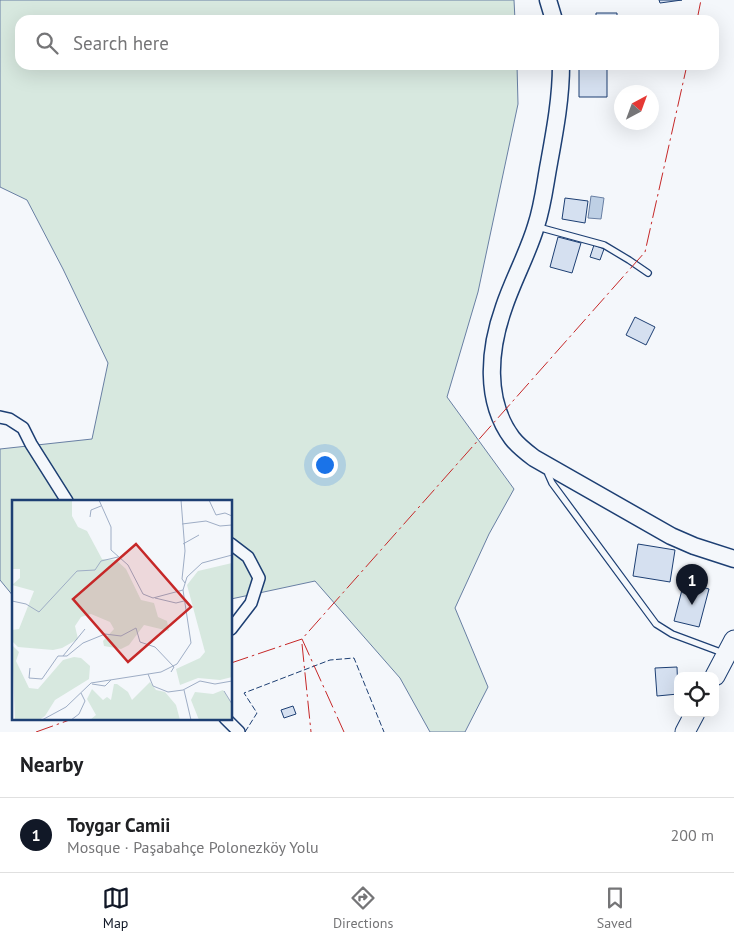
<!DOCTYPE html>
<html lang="en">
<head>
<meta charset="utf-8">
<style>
  body { margin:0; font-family:"PT Sans",sans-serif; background:#f6f6f6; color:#202124 }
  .controls { position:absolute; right:15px; bottom:15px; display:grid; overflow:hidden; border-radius:10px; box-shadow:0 5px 20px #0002 }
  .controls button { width:45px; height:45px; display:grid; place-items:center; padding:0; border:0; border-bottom:1px solid #e0e0e0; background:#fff; color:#202124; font:25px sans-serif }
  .compass { position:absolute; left:614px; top:85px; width:45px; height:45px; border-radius:50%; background:#fff; box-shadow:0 5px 20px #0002; rotate:41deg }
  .you { position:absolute; left:324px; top:464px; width:18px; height:18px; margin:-12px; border:4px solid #fff; border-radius:50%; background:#1a73e8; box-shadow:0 0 0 8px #1a73e833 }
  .badge { display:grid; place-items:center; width:32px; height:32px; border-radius:50%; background:#111827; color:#fff; font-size:16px; font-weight:700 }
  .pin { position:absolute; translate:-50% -41px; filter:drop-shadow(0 1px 2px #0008) }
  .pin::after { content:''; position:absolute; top:26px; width:18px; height:15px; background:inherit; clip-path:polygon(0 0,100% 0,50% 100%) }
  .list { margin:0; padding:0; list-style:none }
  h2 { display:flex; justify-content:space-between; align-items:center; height:65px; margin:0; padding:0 20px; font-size:21px }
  h2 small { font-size:16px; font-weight:400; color:#757577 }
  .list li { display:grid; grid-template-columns:32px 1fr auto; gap:15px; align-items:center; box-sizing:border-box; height:75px; padding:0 20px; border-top:1px solid #e0e0e0 }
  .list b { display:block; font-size:19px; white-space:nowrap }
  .list p { margin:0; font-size:16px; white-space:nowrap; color:#757577 }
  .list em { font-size:16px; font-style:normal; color:#757577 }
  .icon { flex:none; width:28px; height:28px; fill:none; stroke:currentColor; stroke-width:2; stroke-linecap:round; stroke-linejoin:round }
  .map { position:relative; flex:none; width:734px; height:732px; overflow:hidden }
  .search { position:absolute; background:#fff; box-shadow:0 5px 20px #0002; left:15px; right:15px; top:15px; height:55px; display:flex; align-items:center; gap:12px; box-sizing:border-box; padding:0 18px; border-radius:15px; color:#757577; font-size:19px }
  .sheet { height:140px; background:#fff }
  nav { display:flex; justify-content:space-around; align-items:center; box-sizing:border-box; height:70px; border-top:1px solid #e0e0e0; background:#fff; font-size:14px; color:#757577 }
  nav a { display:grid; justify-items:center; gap:2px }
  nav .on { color:#111827 }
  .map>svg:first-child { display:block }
  .green { fill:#d7e8df; stroke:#687fa3 }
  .water { fill:#bed0e5; stroke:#687fa3 }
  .building { fill:#d5e0f0; stroke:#1d3f73 }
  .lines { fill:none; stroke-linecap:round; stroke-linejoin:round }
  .lane-casing { stroke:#1d3f73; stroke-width:8 }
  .street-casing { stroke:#1d3f73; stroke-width:14 }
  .secondary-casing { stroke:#1d3f73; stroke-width:19 }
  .primary-casing { stroke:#1d3f73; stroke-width:21 }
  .lane { stroke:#f4f7fb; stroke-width:5.5 }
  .street { stroke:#f4f7fb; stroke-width:11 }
  .secondary { stroke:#f4f7fb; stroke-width:16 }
  .primary { stroke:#f4f7fb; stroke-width:19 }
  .fence { stroke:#1d3f73; stroke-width:1; stroke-dasharray:6 2.5; stroke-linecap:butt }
  .power { stroke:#c62828; stroke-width:1; stroke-dasharray:18 4 2.5 4; stroke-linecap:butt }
  .inset-road { fill:none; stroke:#9eadc5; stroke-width:1 }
  .view { fill:#c62828; fill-opacity:0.15; stroke:#c62828; stroke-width:2.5 }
  .inset-edge { fill:none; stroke:#1d3f73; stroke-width:2.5 }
</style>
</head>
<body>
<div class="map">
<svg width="734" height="732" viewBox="0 0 734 732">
  <rect width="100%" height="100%" fill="#f4f7fb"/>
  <path class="green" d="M0 0H514L515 20H20V65H517L518 104 478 292 447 397 514 489 489 534 455 608 488 687 465 732H430L400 678 315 581 231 599V501H14V597L0 580V449L92 439 108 363 63 269 27 200 0 187Z"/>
  <path class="water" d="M591 196 604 198 601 219 588 218Z"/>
  <path class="building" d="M659 0H682L660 3Z
    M596 13H617V20H596Z
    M579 65H607V97H579Z
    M565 198 588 201 585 223 562 219Z
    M558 237 581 243 572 273 550 267Z
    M594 245 604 249 600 260 590 257Z
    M635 317 655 327 646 345 626 335Z
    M638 544 675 550 670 582 633 576Z
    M684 582 709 589 699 627 674 621Z
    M677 667 678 694 657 696 655 668Z
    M293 706 296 714 284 718 281 710Z"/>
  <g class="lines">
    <g class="lane-casing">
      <path id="lane" d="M538 227 604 245 629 260 648 273
        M549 469 548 474 552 483 656 624 672 634 723 653"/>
    </g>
    <g class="street-casing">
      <path id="street" d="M0 417 9 419 23 428 31 444 67 501
        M231 544 248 557 259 578 251 603 231 629
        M225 718 239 732"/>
    </g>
    <g class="secondary-casing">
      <path id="secondary" d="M548 0 554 20
        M561 65C561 98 555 130 549 163 545 184 543 205 536 226 528 253 513 280 504 307 489 349 484 400 512 438 518 446 526 452 534 458L671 536 694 546 734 559"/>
    </g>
    <g class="primary-casing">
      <path id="primary" d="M715 676 734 640
        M685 732 695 713"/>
    </g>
    <use href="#lane" class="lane"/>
    <use href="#street" class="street"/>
    <use href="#secondary" class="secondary"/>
    <use href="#primary" class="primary"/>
    <path class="fence" d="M245 732 257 713 244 693 330 660 354 658 384 732"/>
    <path class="power" d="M697 20 701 0
      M302 639 344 732
      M302 644 311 732
      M231 663 302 639 645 252 687 65
      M36 732 75 718"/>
  </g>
  <g transform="translate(12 500)">
    <rect width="220" height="220" fill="#f4f7fb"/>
    <path d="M0 0H60V16L66 27 75 31 90 59 104 60 114 69 129 100 142 103 146 117 155 121 157 131 132 125 117 145 109 149 92 146 91 141 102 129 98 122 79 114 69 117 63 126 66 139 50 148 41 150 6 147 0 141V130L7 129 22 91 0 85 8 78V69H0ZM220 63V177L208 180 186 178 168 185 164 169 188 158 193 152 175 85 186 71ZM0 145 7 152 4 161 17 188 26 189 51 160 62 157 69 158 78 166 77 179 43 200 33 216 27 220H3ZM138 182 144 190 153 192 164 205 168 220H78L84 215 75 199 80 189 91 200 95 197 99 200 102 184H105L116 192 120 200ZM211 190 220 203V220H187L179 200 183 192 201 194Z" fill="#d7e8df"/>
    <path class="inset-road" d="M87 0 99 27V50L116 65 131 94 141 98 171 90M169 0 173 51 170 79 173 83M197 0 204 15 213 13 220 16M78 17 79 10 89 6M170 24 194 21 208 26 220 25M171 44 187 35M143 98 164 103 172 101M0 101 14 104 27 112 65 71 83 70 89 61 106 57M51 156 73 129M18 168 17 178 30 179 46 156H55L71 143 93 134 109 136 124 128 128 142 143 147 162 167 159 172M136 174 141 186 156 192 171 190 188 181 203 184 220 181M80 184 93 186 99 180M172 190 179 220M212 191 220 204M30 220 54 207 79 183 149 172 165 164 179 143 171 90 175 77 190 63 220 55M59 220 67 214 73 201 69 193"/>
    <path class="view" d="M124 44 179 107 116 162 61 99Z"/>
    <rect width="220" height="220" class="inset-edge"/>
  </g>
</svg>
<div class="controls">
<button><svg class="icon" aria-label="locate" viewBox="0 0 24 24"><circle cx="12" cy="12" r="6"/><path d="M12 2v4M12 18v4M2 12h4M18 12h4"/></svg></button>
</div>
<svg class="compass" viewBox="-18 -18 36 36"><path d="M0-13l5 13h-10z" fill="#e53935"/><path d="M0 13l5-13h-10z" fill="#757577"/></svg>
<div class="you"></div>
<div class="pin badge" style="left:692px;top:605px">1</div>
<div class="search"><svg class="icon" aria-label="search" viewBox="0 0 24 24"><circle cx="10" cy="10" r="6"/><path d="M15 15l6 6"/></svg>Search here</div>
</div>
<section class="sheet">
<h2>Nearby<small></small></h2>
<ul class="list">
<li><span class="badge">1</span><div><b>Toygar Camii</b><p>Mosque · Paşabahçe Polonezköy Yolu</p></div><em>200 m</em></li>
</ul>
</section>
<nav>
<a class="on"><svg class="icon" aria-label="map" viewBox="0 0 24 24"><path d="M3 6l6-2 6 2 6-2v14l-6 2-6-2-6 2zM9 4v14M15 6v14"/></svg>Map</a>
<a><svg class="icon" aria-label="directions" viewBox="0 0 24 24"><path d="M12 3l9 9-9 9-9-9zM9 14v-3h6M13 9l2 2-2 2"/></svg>Directions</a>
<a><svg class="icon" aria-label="saved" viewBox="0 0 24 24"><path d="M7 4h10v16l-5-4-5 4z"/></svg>Saved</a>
</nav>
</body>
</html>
